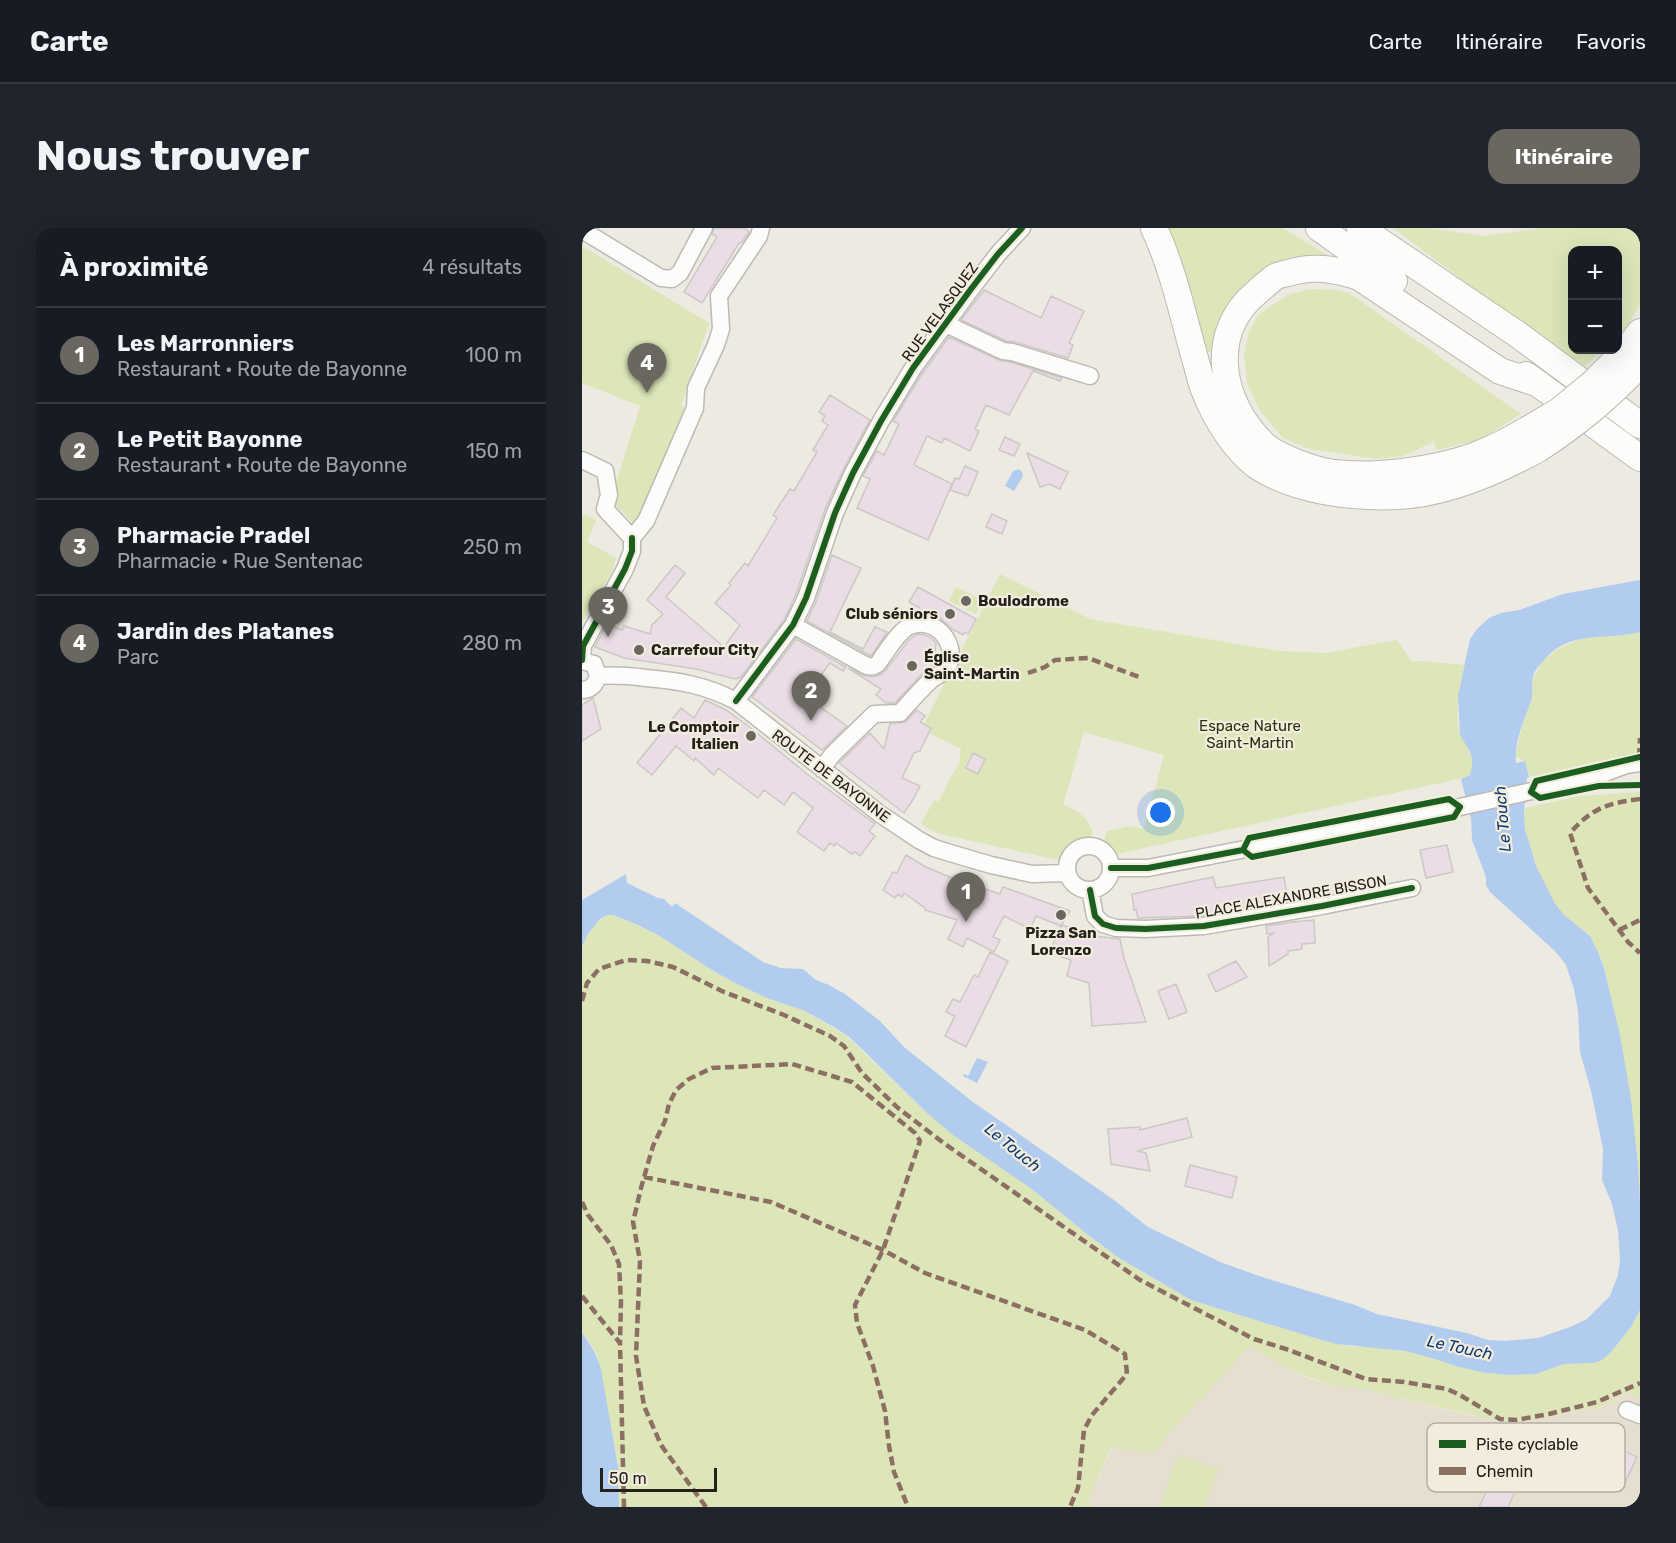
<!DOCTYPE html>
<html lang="fr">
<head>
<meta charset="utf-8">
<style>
  body { margin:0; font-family:Rubik,sans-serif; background:#20242c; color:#f1f3f6 }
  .controls { position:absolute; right:18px; top:18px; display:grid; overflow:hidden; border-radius:12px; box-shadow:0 6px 24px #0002 }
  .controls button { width:54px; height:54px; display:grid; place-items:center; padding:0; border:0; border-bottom:2px solid #363941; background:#171b24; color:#f1f3f6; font:30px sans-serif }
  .scale { position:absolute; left:18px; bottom:15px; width:117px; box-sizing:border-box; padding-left:6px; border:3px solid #24211c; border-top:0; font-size:16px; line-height:21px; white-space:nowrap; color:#24211c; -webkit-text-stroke:4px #f2ecdd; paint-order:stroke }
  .you { position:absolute; left:579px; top:585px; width:21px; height:21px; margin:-15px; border:4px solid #fff; border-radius:50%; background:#1a73e8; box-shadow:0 0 0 9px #1a73e833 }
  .badge { display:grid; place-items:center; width:39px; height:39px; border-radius:50%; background:#6a6761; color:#fff; font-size:20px; font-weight:700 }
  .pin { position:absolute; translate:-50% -50px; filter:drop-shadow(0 2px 3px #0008) }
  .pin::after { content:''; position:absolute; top:32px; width:21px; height:18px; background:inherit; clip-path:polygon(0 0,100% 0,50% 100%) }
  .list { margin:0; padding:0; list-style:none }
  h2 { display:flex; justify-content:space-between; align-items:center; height:78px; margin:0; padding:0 24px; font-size:26px }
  h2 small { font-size:20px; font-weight:400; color:#9ea1a6 }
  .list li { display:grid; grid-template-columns:39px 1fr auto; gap:18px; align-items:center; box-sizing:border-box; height:96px; padding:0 24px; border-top:2px solid #363941 }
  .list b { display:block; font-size:22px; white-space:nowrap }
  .list p { margin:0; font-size:20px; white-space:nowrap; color:#9ea1a6 }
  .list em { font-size:20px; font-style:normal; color:#9ea1a6 }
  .map { position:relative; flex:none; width:1058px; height:1279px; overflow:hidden; border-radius:18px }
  header { display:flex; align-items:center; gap:36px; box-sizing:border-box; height:84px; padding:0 30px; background:#171b24; border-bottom:2px solid #363941 }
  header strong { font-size:28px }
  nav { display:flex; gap:33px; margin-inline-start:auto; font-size:21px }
  .intro { display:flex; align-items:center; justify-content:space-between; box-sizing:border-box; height:144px; padding:0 36px }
  h1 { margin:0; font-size:42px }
  .button { padding:15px 27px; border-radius:18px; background:#6a6761; color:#fff; font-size:21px; font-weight:700 }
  main { display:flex; gap:36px; padding:0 36px }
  aside { flex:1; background:#171b24; border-radius:18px; box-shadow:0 6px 24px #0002 }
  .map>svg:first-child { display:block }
  .built { fill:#e6dfd0 }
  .green { fill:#dce6b9 }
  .water { fill:#b2ccf0 }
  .building { fill:#ebdde5; stroke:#cbc8c6; stroke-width:1.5 }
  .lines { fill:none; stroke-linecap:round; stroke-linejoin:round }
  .minor-casing { stroke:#bdbab4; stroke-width:19 }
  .highway-casing { stroke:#bdbab4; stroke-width:28 }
  .minor { stroke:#fcfcfb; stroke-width:16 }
  .highway { stroke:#fcfcfb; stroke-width:26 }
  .highway-bridge-casing { stroke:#bdbab4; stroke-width:28; stroke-linecap:butt }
  .highway-bridge { stroke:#fcfcfb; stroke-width:26 }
  .quiet { stroke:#8d6e63; stroke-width:4.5; stroke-dasharray:9 4.5; stroke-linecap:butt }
  .cycleway-casing { stroke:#f2ecdd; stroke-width:10 }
  .cycleway { stroke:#1b5e20; stroke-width:6 }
  .poi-dot { fill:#6a6761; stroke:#f2ecdd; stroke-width:2 }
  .labels { text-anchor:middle; stroke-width:4.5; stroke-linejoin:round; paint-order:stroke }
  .street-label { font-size:15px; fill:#24211c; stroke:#f2ecdd }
  .poi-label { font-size:15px; font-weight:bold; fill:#24211c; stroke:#f2ecdd; text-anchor:start }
  .park-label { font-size:15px; fill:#29310e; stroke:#f2ecdd }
  .water-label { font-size:16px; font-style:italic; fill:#0c3a75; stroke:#f2ecdd }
  .key { fill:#f2ecdd; stroke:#b4afa3; stroke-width:1.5 }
  .key-label { font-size:16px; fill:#24211c }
</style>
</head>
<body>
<header>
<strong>Carte</strong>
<nav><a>Carte</a><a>Itinéraire</a><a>Favoris</a></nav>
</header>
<div class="intro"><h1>Nous trouver</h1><a class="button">Itinéraire</a></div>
<main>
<aside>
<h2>À proximité<small>4 résultats</small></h2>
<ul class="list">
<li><span class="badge">1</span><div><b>Les Marronniers</b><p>Restaurant · Route de Bayonne</p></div><em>100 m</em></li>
<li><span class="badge">2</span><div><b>Le Petit Bayonne</b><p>Restaurant · Route de Bayonne</p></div><em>150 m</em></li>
<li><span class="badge">3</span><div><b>Pharmacie Pradel</b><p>Pharmacie · Rue Sentenac</p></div><em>250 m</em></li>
<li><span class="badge">4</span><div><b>Jardin des Platanes</b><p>Parc</p></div><em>280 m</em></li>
</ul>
</aside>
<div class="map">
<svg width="1058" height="1279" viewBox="0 0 1058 1279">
  <rect width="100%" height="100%" fill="#edeae2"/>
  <path class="built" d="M668 1118 707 1142 731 1152 751 1158 779 1161 891 1188 968 1189 991 1183 1014 1181 1045 1164 1058 1172V1279H509L507 1272 530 1219 555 1224 573 1225 587 1205Z"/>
  <path class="green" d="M584 0H701L750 30 722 31 633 126 621 122Z
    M811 0H844L903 8 961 0H1058V77L1043 101 1036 108V22H990V122H1020L1000 141Z
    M0 18 127 95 99 178 108 182 57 294 51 295 29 272 58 178 0 155Z
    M727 61 756 62 767 65 939 186 897 212 855 222 852 214 820 228 796 231 727 221 701 210 678 183 665 155 662 125 667 104 676 87 706 67Z
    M0 286 14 292 5 314 34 330C30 348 25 351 17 365 11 377 7 384 0 395Z
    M418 346 508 391 697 423 743 425 815 412 830 434 839 433 883 437C877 457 874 476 876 497 878 514 901 534 885 549L535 626C525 618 519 616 525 603L548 598 562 601 582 527 502 504 481 577C495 581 508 591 511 606 505 614 497 613 490 619 485 623 481 628 475 632L354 605 339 596 352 572 356 574 365 559 364 557 377 536 379 521 347 505 349 500 342 496Z
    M374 359 401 372 394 386 367 373Z
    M1058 404V524L947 549 943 533 933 528 942 490 949 472V457L958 436 975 421 1004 409 1042 407Z
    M1058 564V975C1056 933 1050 893 1044 852 1040 824 1036 797 1029 770 1026 755 1023 740 1017 726 1008 704 995 702 981 686 963 666 938 607 943 580L998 568Z
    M25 687H31L54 696 76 707 133 744 157 757 185 770 223 783 265 808 345 885 447 959 510 1010 537 1030 579 1055 726 1108 770 1119H794L823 1123 853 1131 877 1139 903 1145 927 1147 954 1146 982 1136 1012 1135 1049 1099 1058 1082V1172L1045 1164 1014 1181 991 1183 968 1189 925 1195 779 1161 751 1158 707 1142 668 1118 587 1205 573 1225 555 1224 529 1219 507 1272 509 1279H37L36 1239 16 1130 7 1113 0 1105V718C6 706 13 694 25 687Z
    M596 1227 636 1241 623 1279H578Z"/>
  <path class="water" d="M437 241 440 244 441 248 432 263 423 258 431 243Z
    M1058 352V404C1025 413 989 401 963 431 959 435 954 440 952 446 948 455 952 464 949 473 942 492 932 514 934 535L943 533 947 549 945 550 942 585 943 601 954 638 972 674 982 687 1008 708 1016 724 1022 740 1038 807 1049 871 1056 938 1058 975V1082L1049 1099 1029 1124 1020 1132 1012 1135 982 1136 954 1146 927 1147 904 1145 877 1139 853 1131 823 1123 754 1116 726 1108 609 1072 537 1030 510 1010 447 959 371 907 345 885 281 822 266 808 250 798 223 783 185 770 157 757 133 744 76 707 54 696 31 687H25L18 691 6 706 0 718V672L44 646 45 655 76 670 82 671 90 679 93 675 181 734 199 740 221 741 234 752 247 757 263 766 298 793 322 819 391 874 532 972 566 999 638 1034 680 1049 773 1077 795 1086 885 1105 906 1112 923 1113 956 1110 988 1099 1005 1091 1028 1068 1036 1047 1038 1031 1036 1002 1030 976 1020 952 1021 921 1009 863 998 824 996 783 992 761 984 737 974 724 908 664 904 657V649L890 612 889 591 879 551 888 547 890 538V531L888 524 878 507 876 468 888 411 895 401 907 390 919 385 937 382 981 366Z
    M395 830 406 834 395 855 381 848 382 846 386 848Z
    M0 1105C9 1116 15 1128 19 1141L36 1239 37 1279H0Z"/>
  <path class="building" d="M132 0H163L167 4 160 14 157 15 120 75 102 64 135 9 130 6Z
    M402 62 459 90 469 68 502 83 487 115 491 117 486 130 433 114 424 113 379 92Z
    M367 109 417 132 428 134 480 150 478 153 451 143 427 187 404 177 393 201 397 203 388 223 362 210 360 215 345 208 332 237 370 256 346 312 275 280 288 251 281 248 295 223 302 227 317 196 311 193 340 146Z
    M248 167 288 192 262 240 243 281 214 366 202 392 159 449 153 451 114 441 42 430 13 419 25 396 40 402 42 398 68 406 70 397 81 386 65 372 93 337 103 345 84 369 142 419 158 397 133 375 149 357 147 355 163 335 166 338 195 290 191 287 208 261 212 263 235 224 231 222 246 197 240 193 243 188 237 184Z
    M423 209 438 216 432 228 417 222Z
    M445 225 486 244 478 261 467 256 458 259Z
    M383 238 396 244 386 268 368 262 373 250 377 251Z
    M410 286 425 293 420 306 404 299Z
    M250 327 279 340 248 404 281 421 293 399 305 404 289 428 225 393 234 374Z
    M336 359 394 391 386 406 383 404 381 407 370 401 358 390 336 383 338 380 327 374Z
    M338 406 348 409 354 415 353 424 358 428 357 431 354 436 338 448 313 475H304L294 467 299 461 266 440 284 448 291 449 298 447 304 442 327 412 334 407Z
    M214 411 264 439 261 443 248 435 231 457 242 466 234 476 265 498 240 522 170 469Z
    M11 470 19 501 0 513V477Z
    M123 472 144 482 165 497 225 546 293 596 287 603 293 608 278 628 273 624 270 626 254 615 252 618 248 615 242 623 215 604 231 580 211 564 202 577 182 562 176 570 136 540 132 547 113 530 112 533 94 518 70 547 55 535 99 480 112 490Z
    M335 482 343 488 338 494 349 500 338 523 332 525 320 550 338 558 330 573 322 585 257 535 288 505 302 521 308 496 323 494Z
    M391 525 403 531 396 546 384 540Z
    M865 617 871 644 844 650 838 622Z
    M324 627 342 638 379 654 380 653 418 666 421 659 488 683 479 698 454 688 448 701 422 688 411 709 418 712 412 724 385 710 381 719 366 711 375 692 343 682V680L322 665 320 669 316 666 313 670 301 662 311 644 315 645Z
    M631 649 634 660 702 649 706 673 621 688 556 690 554 681 552 682 550 666Z
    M732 692 733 715 720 716V721L706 723V726L687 738 686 709 692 705 685 706 684 698 711 694Z
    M480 697 513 708 538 711 542 730 564 794 510 798 507 755 485 748 489 732 467 725Z
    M408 724 426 733 384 819 363 808 373 788 364 784 371 771 378 774 392 747 396 749Z
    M654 733 665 749 634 764 626 747Z
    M594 756 605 784 587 791 576 763Z
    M605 890 610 909 555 923 564 925 568 943 529 936 526 901 558 899V902Z
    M608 937 655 949 650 970 603 958Z
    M997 1201 1055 1229 1039 1263 980 1236Z
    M931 1208 953 1218 926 1279H897Z"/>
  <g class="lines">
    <g class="minor-casing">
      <path id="minor" d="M0 2 79 50 90 51 98 45 122 0
        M364 96 421 123 430 124 508 148
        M0 232 23 243 27 267 23 281 50 310V323L43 341 1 418 0 432
        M50 310 64 293 113 180 114 160 134 117 139 101 137 68 177 8 179 0
        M211 397 283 437C285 438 290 439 292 438 296 437 299 431 301 428 313 412 323 390 347 397 364 402 376 426 364 441 361 446 354 448 349 452 338 462 328 474 318 485L292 486 250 527 240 541
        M0 433 12 436 16 448C14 456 9 462 0 462
        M16 448C32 447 48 448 64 450 98 453 123 457 154 473L298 586 337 612 352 620 368 625 409 637 450 646 485 645
        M154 473 211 397 224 370 253 285 271 245 299 193 331 140 389 61 416 26 440 0
        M485 640a22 22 0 1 1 44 0a22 22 0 1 1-44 0Z
        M529 640H566L878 579 1012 549 1044 537 1058 535
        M508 662 513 688 521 696 534 700 563 701 622 698 740 678 830 660
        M1045 1182 1058 1187"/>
    </g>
    <g class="highway-casing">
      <path id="highway" d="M572 0C592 43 601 89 614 134 617 144 619 155 623 164 634 191 652 221 675 238 699 254 733 263 761 266 779 268 797 269 815 268 864 266 914 244 956 221
        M737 0 812 53
        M778 0 935 106 1058 197
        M1047 119 1058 104
        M944 147 1058 230
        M945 202C928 212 910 221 892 228 852 242 794 250 752 245 734 243 694 229 681 216 638 174 625 105 675 64 681 59 687 53 693 49 696 47 702 46 706 45 731 37 753 41 777 49L918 143 957 156"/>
    </g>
    <use href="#minor" class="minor"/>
    <use href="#highway" class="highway"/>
    <g class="highway-bridge-casing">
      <path id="highway-bridge" d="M945 202 977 183 1011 155 1047 119
        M956 221C996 195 1025 171 1058 136"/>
    </g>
    <use href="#highway-bridge" class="highway-bridge"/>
    <path class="quiet" d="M446 445 463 439 473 432 506 430 560 450
      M1057 529 1058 510
      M1058 571C1026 575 1010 580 988 605L1006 660 1046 714 1058 725
      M1037 702 1058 692
      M0 773 5 755 17 741 44 732 65 733 91 739 142 764 202 787 248 808 262 818 280 845 316 880 363 916 558 1052 672 1111 704 1121 784 1151 822 1154 865 1161 878 1167 918 1191 934 1192 967 1186 1015 1174 1058 1155
      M62 949 189 974 301 1022 343 1045 503 1102 543 1126 545 1146 510 1187 502 1202 496 1260 488 1279
      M0 974 6 987 29 1017 37 1036 39 1074 38 1115
      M0 1068 38 1115 42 1279
      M124 1279 79 1217 62 1178 54 1128 58 1033 51 994 59 960 71 918 83 893 87 876 94 862 107 851 130 840 210 836 270 854 333 905 338 913 301 1022 273 1077 275 1095 291 1138 303 1183 307 1218 312 1244 326 1279"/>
    <g class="cycleway-casing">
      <path id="cycleway" d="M0 432 1 418 43 341 50 323V310
        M154 473 211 397 224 370 253 285 271 245 299 193 331 140 389 61 416 26 440 0
        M949 564 954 553 1058 529
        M949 564 958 570 1017 558 1058 557
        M661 622 667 610 867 571 878 579
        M661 622 670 629 872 589 878 579
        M529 640H566L661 622
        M508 662 513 688 521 696 534 700 563 701 622 698 740 678 830 660"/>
    </g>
    <use href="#cycleway" class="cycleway"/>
  </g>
  <g class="poi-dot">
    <circle cx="384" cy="373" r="6"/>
    <circle cx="368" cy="386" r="6"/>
    <circle cx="57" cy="422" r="6"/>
    <circle cx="330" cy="438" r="6"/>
    <circle cx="169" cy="508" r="6"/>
    <circle cx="479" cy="687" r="6"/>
  </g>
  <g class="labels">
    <g class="street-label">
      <text transform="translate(358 84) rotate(-54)" y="5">RUE VELASQUEZ</text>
      <text transform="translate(249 548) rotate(37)" y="5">ROUTE DE BAYONNE</text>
      <text transform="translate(709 669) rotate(-10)" y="5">PLACE ALEXANDRE BISSON</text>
    </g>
    <g class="poi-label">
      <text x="396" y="378">Boulodrome</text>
      <text x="356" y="391" text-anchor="end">Club séniors</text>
      <text x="69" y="427">Carrefour City</text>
      <text x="342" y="434">Église<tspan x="342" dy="17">Saint-Martin</tspan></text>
      <text x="157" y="504" text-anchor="end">Le Comptoir<tspan x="157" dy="17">Italien</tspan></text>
      <text x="479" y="710" text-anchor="middle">Pizza San<tspan x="479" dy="17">Lorenzo</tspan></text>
    </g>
    <g class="park-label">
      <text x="668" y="503">Espace Nature<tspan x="668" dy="17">Saint-Martin</tspan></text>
    </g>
    <g class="water-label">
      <text transform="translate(920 591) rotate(-95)" y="6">Le Touch</text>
      <text transform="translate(431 919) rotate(39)" y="6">Le Touch</text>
      <text transform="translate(878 1119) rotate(12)" y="6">Le Touch</text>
    </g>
  </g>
  <rect x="845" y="1195" width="198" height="69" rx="9" class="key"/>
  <rect x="857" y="1212" width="27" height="8" fill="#1b5e20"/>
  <rect x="857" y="1239" width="27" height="8" fill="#8d6e63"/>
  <g class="key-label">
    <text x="894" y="1222">Piste cyclable</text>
    <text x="894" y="1249">Chemin</text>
  </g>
</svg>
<div class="controls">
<button>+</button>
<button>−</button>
</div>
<div class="scale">50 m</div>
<div class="you"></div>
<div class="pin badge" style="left:384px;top:694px">1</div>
<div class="pin badge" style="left:229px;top:493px">2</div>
<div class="pin badge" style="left:26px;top:409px">3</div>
<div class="pin badge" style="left:65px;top:165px">4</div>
</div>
</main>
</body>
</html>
